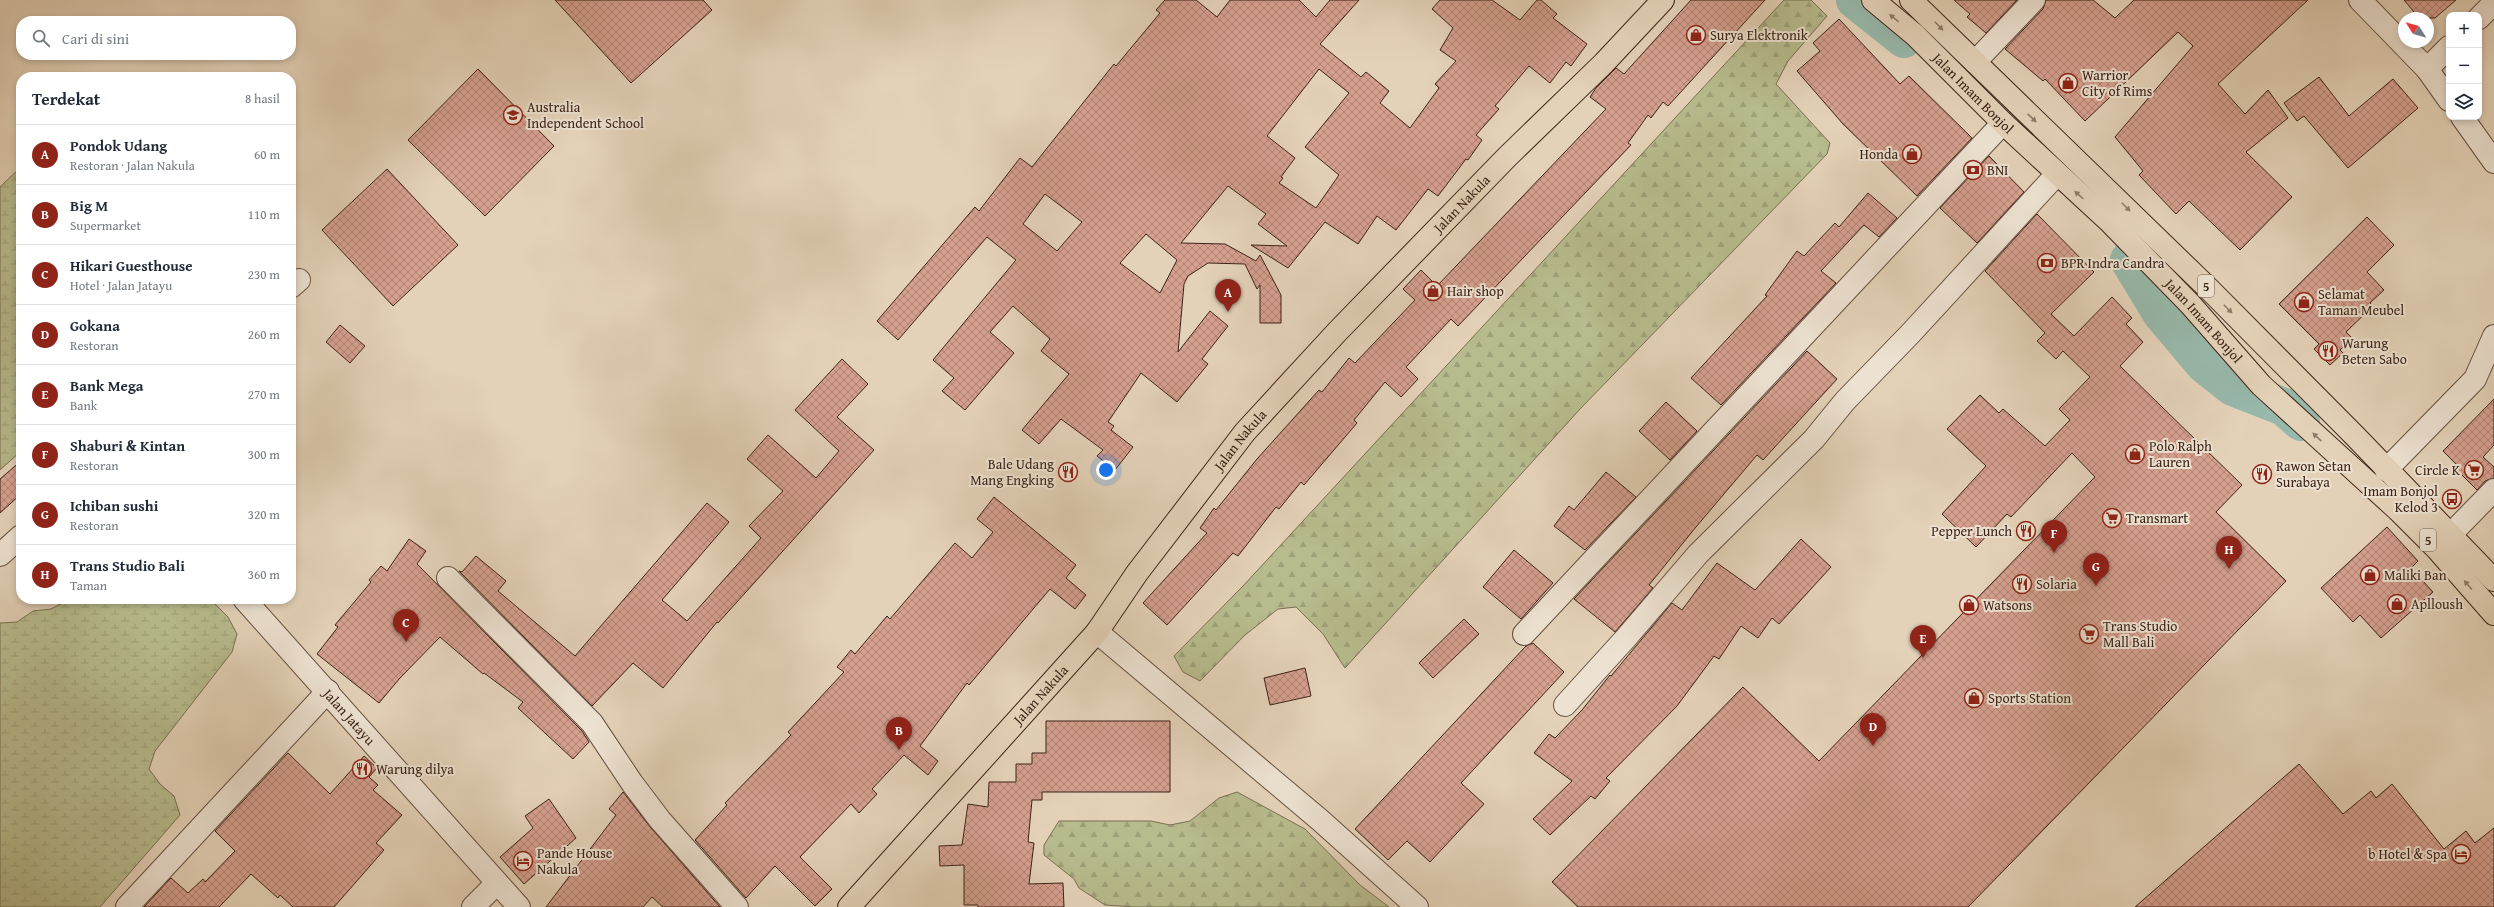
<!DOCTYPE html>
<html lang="id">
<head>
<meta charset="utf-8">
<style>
  body { margin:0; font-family:"Gentium Book Plus",serif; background:#f2f2f3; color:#1f2937 }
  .controls { position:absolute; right:12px; top:12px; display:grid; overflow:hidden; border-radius:8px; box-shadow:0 2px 6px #0003 }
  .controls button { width:36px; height:36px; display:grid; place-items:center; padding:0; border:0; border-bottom:1px solid #e0e1e3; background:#fff; color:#1f2937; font:20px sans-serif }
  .compass { position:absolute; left:2398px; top:12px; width:36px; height:36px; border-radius:50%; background:#fff; box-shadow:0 2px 6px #0003; rotate:306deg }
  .you { position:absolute; left:1106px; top:470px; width:14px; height:14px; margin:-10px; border:3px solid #fff; border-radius:50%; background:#1a73e8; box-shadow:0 0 0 6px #1a73e833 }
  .badge { display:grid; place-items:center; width:26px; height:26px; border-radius:50%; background:#8f2418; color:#fff; font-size:13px; font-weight:700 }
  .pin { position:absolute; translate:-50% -33px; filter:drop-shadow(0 1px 2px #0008) }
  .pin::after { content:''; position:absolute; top:21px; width:14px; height:12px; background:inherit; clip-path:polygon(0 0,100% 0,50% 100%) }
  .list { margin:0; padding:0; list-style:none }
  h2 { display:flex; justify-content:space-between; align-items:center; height:52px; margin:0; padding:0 16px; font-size:17px }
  h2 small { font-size:13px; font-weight:400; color:#747a83 }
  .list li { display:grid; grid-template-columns:26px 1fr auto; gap:12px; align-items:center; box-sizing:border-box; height:60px; padding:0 16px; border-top:1px solid #e0e1e3 }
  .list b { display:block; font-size:15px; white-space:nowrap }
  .list p { margin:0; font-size:13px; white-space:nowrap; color:#747a83 }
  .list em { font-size:13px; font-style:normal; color:#747a83 }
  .icon { flex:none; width:22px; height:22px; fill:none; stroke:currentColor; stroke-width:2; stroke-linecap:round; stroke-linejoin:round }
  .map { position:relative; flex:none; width:2494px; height:907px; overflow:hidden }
  .search { position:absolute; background:#fff; box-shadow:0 2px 6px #0003; left:16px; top:16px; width:280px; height:44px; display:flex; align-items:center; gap:10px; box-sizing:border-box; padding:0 14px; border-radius:16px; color:#747a83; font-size:15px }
  .panel { position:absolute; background:#fff; box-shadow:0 2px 6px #0003; left:16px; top:72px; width:280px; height:532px; border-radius:16px }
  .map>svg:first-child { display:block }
  .forest { fill:url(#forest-firs); stroke:#7a6f52 }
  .wetland { fill:url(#wetland-marsh); stroke:#7a6f52 }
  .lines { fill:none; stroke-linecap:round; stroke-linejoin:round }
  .river { stroke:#97b8aa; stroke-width:38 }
  .building { fill:url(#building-cross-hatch); stroke:#3d2318; fill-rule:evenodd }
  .minor-casing { stroke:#674f40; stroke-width:24 }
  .major-casing { stroke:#3d2318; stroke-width:24 }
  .highway-casing { stroke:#3d2318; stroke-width:24 }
  .minor { stroke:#ede2d1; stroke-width:22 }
  .major { stroke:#e4d2b8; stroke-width:22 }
  .highway { stroke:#e4d2b8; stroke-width:22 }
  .oneway { fill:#907a68 }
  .labels { text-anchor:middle; stroke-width:4; stroke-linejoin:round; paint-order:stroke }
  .shield { fill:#ede2d1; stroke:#725c50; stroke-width:1 }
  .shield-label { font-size:13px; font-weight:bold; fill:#3d2318 }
  .poi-label { font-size:14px; fill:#3d2318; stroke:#ede2d1; text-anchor:start }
  .street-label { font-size:14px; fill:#3d2318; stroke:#ede2d1 }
</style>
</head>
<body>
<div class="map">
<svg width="2494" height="907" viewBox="0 0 2494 907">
  <defs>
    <pattern id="forest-firs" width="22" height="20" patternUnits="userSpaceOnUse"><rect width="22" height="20" fill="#b7bb8d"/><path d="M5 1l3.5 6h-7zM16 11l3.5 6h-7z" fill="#9ea079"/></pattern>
    <pattern id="wetland-marsh" width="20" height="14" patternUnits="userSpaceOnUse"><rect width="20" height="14" fill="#b7bb8d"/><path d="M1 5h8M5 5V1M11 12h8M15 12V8" fill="none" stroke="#9ea079"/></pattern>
    <pattern id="building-cross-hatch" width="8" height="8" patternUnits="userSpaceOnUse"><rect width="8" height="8" fill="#d6a08f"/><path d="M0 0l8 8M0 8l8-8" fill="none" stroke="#af8274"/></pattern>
  </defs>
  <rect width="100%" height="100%" fill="#e4d2b8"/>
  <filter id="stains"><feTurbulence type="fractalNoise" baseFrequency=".005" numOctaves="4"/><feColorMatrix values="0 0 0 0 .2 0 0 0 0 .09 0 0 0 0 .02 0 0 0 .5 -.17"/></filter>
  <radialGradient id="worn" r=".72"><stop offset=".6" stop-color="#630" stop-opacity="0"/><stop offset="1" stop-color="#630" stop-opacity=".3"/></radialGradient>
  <path class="forest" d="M1784 0H1811L1827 16 1788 61 1776 84 1830 143 1827 154 1581 408 1345 668 1323 634 1296 607 1278 609 1245 635 1200 681 1183 672 1174 656 1243 586Z
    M1237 792 1305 829 1360 885 1389 907H1135L1105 905 1079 888 1074 879 1044 855V845L1059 821H1151L1170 825 1190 821 1219 798Z"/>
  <path class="wetland" d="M21 167V451L0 470V187Z
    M70 599H210L228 617 237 634 232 652 155 751 149 769 160 784 174 796 180 815 100 907H0V623L17 622 33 611 51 609Z"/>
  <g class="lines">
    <path class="river" d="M1855 0 1904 39
      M2129 260 2161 313 2204 364 2233 387 2284 407 2301 422"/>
  </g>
  <path class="building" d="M555 0H703L712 10 631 83Z
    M1165 0H1196L1217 17 1230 0H1299L1316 17 1330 0H1359L1320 44 1361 77 1366 72 1389 91 1380 103 1410 128 1439 88 1435 84 1456 61 1440 50 1453 28 1432 9 1440 0H1492L1520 20 1537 0H1541L1557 14 1553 18 1587 44 1571 66 1566 62 1550 83 1529 66 1495 106 1499 109 1476 135 1482 140 1468 160 1466 159 1438 196 1428 189 1396 230 1377 216 1358 244 1325 222 1288 268 1251 245 1287 246 1258 224 1266 214 1228 186 1181 243 1225 244 1256 261 1260 255 1281 295V323H1260V285L1257 289 1245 264 1208 263 1188 276 1184 284 1178 352 1210 311 1228 326 1202 359 1208 364 1177 402 1141 373 1108 422 1114 426 1111 430 1133 447 1115 470 1097 456 1103 450 1061 419 1039 444 1022 430 1069 374 1041 351 1050 339 1013 306 990 332 1014 353 965 410 942 391 954 378 933 360 1016 260 987 237 898 340 877 321 975 207 979 211 1020 158 1032 167 1114 64 1116 66 1160 13 1156 10ZM1319 69 1349 93 1305 147 1339 175 1316 208 1279 183 1283 178 1281 177 1295 158 1267 136ZM1045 194 1082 222 1057 251 1023 224ZM1146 234 1177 260 1160 293 1120 263Z
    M1691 0H1765L1668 106 1663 102 1651 118 1648 115 1628 143 1631 145 1458 326 1451 319 1406 367 1418 379 1401 397 1385 382 1354 420 1357 423 1304 485 1301 482 1279 509 1276 507 1238 556 1233 553 1167 625 1143 603 1207 533 1200 528 1214 508 1216 510 1257 459 1319 390 1322 392 1349 358 1355 363 1415 300 1403 289 1421 270 1437 286 1606 109 1590 97 1596 88 1616 68 1624 74Z
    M1954 0H2017L1986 33 1967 17 1970 14Z
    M2046 0H2093L2115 18 2134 0H2308L2218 84 2245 114 2268 90 2288 118 2246 152 2292 197 2240 250 2189 201 2176 214 2139 175 2143 171 2115 137 2193 46 2178 32 2085 121 2045 79 2043 81 2005 49 2043 9Z
    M2404 0H2456L2435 18H2419Z
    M1839 19 1900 84 1909 76 1972 138 1917 196 1843 124 1797 71 1820 51 1813 43Z
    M478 69 554 146 485 216 408 140Z
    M2319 77 2349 116 2393 79 2418 108 2348 168 2304 116 2297 121 2284 103Z
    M1989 156 2024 192 1977 243 1940 208Z
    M387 169 458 245 393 306 322 230Z
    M1868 193 1897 218 1879 237 1864 225 1821 271 1836 283 1721 405 1691 378 1767 296 1765 295 1797 251 1804 256 1835 223 1839 227Z
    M2037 214 2094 272 2051 314 2074 336 2112 297 2132 318 2126 324 2143 342 2120 366 2242 485 2216 512 2286 581 1968 907H1578L1552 882 1743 687 1819 761 2095 477 2072 453 2011 517 2007 514 1976 547 1942 514 1986 466 1947 429 1980 395 1999 413 2003 409 2045 446 2070 420 2059 409 2090 377 2063 351 2056 359 2037 341 2045 333 1985 271Z
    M2367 217 2394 245 2367 272 2384 290 2370 303 2373 306 2346 332 2352 338 2340 350 2343 353 2330 365 2314 349 2319 344 2279 304Z
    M340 325 365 346 350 363 326 342Z
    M1807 351 1837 379 1763 460 1757 455 1696 527 1649 585 1653 588 1615 632 1574 599Z
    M842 359 868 384 837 417 874 450 718 623 717 622 663 688 633 663 592 706 459 571 462 572 476 556 506 581 498 591 575 656 707 503 729 522 662 600 687 621 761 538 749 526 783 491 747 459 768 435 816 478 839 451 795 410Z
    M2494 399V445L2483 457 2494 467V478L2485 481 2477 490 2453 466 2456 464 2443 451Z
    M1666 402 1697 431 1670 460 1639 431Z
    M21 461V494L0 513V479Z
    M1606 472 1636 497 1585 550 1554 526 1569 506 1574 510Z
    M994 497 1076 565 1066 578 1086 595 1075 609 1050 589 969 685 967 683 920 746 938 761 928 775 904 755 872 789 877 794 859 813 851 804 800 857 832 889 815 906 775 866 746 898 695 840 727 805 725 803 791 735 788 732 844 672 837 667 851 650 855 654 887 616 890 619 955 543 972 558 993 532 977 519Z
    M2387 527 2418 561 2411 568 2433 592 2381 638 2360 615 2353 622 2321 588Z
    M409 539 426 551 417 564 582 731 589 742 573 759 518 708 523 702 484 673 483 674 440 637 400 678 379 703 317 654 338 627 335 625 371 582 369 580 381 566 387 571Z
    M1801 539 1831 567 1779 624 1772 618 1758 638 1741 626 1719 659 1714 656 1677 706 1606 778 1610 781 1595 799 1591 796 1550 835 1533 819 1572 781 1534 753 1549 734 1555 738 1582 710 1610 675 1611 676 1672 603 1682 610 1717 563 1755 590Z
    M1514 550 1553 583 1521 619 1483 587Z
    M1464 619 1479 634 1433 678 1419 663Z
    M1533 643 1564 672 1461 783 1484 804 1430 862 1407 841 1388 860 1355 829 1526 646Z
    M1305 668 1311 696 1270 705 1264 678Z
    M1046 721H1170V792H1042V800H1032L1028 842 1034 843 1029 884 1063 883 1064 907H978V905H964V865L940 866 939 846 962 845 968 804 988 807 989 782H1016V764H1032V753H1046Z
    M288 753 330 794 364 756 377 768 369 777 378 785 373 790 402 815 376 843 384 850 334 907H293L280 895 278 898 251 874 219 907H144L171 878 188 893 203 879 205 882 235 851 215 831Z
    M2299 764 2343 814 2371 791 2376 798 2392 784 2444 849 2466 831 2475 843 2494 828V907H2135Z
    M623 792 651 828 720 907H663L652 897 643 907H546L616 815 609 809Z
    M549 799 576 838 524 884 500 857 533 828 525 816Z"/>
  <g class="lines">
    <g class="minor-casing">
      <g id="minor">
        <path d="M2360 0 2427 69 2449 100"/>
        <path d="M2479 18 2494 3"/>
        <path d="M1975 62 2034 0"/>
        <path d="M2427 69 2449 47"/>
        <path d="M2462 117 2494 162"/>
        <path d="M291 287 299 280"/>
        <path d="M2386 470 2475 379 2494 336"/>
        <path d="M2451 534 2494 490"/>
        <path d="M0 555 21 536"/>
        <path d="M448 578 592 723 632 783 660 820 737 907"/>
        <path id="s1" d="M244 599 519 907"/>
        <path d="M1097 632 1320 820 1417 907"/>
        <path d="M1524 634 2003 123"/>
        <path d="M1565 705 1625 639 1698 554 1814 439 1845 401 1911 333 2057 174"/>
        <path d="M127 907 328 691"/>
        <path d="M473 907 496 884"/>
      </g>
    </g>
    <g class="major-casing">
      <g id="major">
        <path id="s2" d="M849 907 1097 632 1137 573 1245 432 1337 332 1507 157 1604 63 1663 0"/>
      </g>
    </g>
    <g class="highway-casing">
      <g id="highway">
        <path id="s3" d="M1873 0 1915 35 2003 123 2111 223 2190 304 2261 385 2398 510 2437 549 2494 614"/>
        <path d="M1911 0 2209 289 2355 436 2494 580"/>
      </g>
    </g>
    <use href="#minor" class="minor"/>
    <use href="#major" class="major"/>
    <use href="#highway" class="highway"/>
  </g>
  <defs><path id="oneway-solid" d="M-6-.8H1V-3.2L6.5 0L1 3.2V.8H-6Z"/></defs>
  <g class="oneway">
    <use href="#oneway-solid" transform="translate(1894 18) rotate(-141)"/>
    <use href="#oneway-solid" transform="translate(1939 26) rotate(46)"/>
    <use href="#oneway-solid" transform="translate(2032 118) rotate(43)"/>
    <use href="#oneway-solid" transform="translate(2079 195) rotate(-138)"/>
    <use href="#oneway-solid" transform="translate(2126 207) rotate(45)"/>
    <use href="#oneway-solid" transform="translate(2228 309) rotate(45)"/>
    <use href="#oneway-solid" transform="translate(2317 437) rotate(-137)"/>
    <use href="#oneway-solid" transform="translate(2468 585) rotate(-131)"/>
  </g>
  <defs>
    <g id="shop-ring" transform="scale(1)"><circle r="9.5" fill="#ede2d1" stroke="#8f2418" stroke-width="1.5"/><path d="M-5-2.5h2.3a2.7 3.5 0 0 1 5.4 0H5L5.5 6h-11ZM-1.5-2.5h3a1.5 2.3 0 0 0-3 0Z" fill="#8f2418"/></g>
    <g id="school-ring" transform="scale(1)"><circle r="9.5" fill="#ede2d1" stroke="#8f2418" stroke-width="1.5"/><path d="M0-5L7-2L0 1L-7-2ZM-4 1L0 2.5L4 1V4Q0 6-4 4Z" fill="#8f2418"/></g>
    <g id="bank-ring" transform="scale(1)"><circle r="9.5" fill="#ede2d1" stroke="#8f2418" stroke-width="1.5"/><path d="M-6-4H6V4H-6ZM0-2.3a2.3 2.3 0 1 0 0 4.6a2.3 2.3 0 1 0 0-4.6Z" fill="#8f2418"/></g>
    <g id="restaurant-ring" transform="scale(1)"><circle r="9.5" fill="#ede2d1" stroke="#8f2418" stroke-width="1.5"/><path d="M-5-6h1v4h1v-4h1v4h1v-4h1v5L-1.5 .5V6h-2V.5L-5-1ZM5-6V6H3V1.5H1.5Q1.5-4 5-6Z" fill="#8f2418"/></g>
    <g id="supermarket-ring" transform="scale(1)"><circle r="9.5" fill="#ede2d1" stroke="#8f2418" stroke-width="1.5"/><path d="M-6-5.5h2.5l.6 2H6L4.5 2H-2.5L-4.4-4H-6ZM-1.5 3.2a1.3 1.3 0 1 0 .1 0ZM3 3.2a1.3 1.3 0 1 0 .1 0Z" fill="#8f2418"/></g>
    <g id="bus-ring" transform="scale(1)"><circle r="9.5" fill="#ede2d1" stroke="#8f2418" stroke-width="1.5"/><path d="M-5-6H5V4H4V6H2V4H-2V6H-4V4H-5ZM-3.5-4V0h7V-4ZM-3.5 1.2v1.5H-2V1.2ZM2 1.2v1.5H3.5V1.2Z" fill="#8f2418"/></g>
    <g id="hotel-ring" transform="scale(1)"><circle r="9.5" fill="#ede2d1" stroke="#8f2418" stroke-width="1.5"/><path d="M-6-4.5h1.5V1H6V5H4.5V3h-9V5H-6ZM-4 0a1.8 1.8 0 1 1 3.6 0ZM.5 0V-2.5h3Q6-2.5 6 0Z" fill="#8f2418"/></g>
  </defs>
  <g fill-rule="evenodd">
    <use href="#shop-ring" x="1696" y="35"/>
    <use href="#shop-ring" x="2068" y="83"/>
    <use href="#school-ring" x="513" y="115"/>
    <use href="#shop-ring" x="1912" y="154"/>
    <use href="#bank-ring" x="1973" y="170"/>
    <use href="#bank-ring" x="2047" y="263"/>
    <use href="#shop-ring" x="1433" y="291"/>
    <use href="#shop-ring" x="2304" y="302"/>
    <use href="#restaurant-ring" x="2328" y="351"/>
    <use href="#shop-ring" x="2135" y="454"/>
    <use href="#supermarket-ring" x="2474" y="470"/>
    <use href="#restaurant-ring" x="1068" y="472"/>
    <use href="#restaurant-ring" x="2262" y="474"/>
    <use href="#bus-ring" x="2452" y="499"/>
    <use href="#supermarket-ring" x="2112" y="518"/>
    <use href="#restaurant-ring" x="2026" y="531"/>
    <use href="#shop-ring" x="2370" y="575"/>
    <use href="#restaurant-ring" x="2022" y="584"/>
    <use href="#shop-ring" x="2397" y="604"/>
    <use href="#shop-ring" x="1969" y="605"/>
    <use href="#supermarket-ring" x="2089" y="634"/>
    <use href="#shop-ring" x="1974" y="698"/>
    <use href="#restaurant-ring" x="362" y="769"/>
    <use href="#hotel-ring" x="2461" y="854"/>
    <use href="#hotel-ring" x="523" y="861"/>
  </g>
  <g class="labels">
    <g class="shield">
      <rect x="2198" y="275" width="16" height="22" rx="3"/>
      <rect x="2420" y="529" width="16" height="22" rx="3"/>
    </g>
    <g class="shield-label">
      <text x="2206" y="291">5</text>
      <text x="2428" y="545">5</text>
    </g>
    <g class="poi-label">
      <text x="1710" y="40">Surya Elektronik</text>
      <text x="2082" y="80">Warrior<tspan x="2082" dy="16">City of Rims</tspan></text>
      <text x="527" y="112">Australia<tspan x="527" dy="16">Independent School</tspan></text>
      <text x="1898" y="159" text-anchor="end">Honda</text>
      <text x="1987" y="175">BNI</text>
      <text x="2061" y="268">BPR Indra Candra</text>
      <text x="1447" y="296">Hair shop</text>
      <text x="2318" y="299">Selamat<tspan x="2318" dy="16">Taman Meubel</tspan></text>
      <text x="2342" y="348">Warung<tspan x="2342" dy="16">Beten Sabo</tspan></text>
      <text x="2149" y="451">Polo Ralph<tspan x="2149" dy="16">Lauren</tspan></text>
      <text x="1054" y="469" text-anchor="end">Bale Udang<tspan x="1054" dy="16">Mang Engking</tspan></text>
      <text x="2276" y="471">Rawon Setan<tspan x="2276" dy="16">Surabaya</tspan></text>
      <text x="2460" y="475" text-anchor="end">Circle K</text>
      <text x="2438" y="496" text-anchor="end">Imam Bonjol<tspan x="2438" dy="16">Kelod 3</tspan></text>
      <text x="2126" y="523">Transmart</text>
      <text x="2012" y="536" text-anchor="end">Pepper Lunch</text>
      <text x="2384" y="580">Maliki Ban</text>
      <text x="2036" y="589">Solaria</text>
      <text x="2411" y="609">Aplloush</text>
      <text x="1983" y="610">Watsons</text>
      <text x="2103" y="631">Trans Studio<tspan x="2103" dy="16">Mall Bali</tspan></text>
      <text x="1988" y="703">Sports Station</text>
      <text x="376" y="774">Warung dilya</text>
      <text x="537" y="858">Pande House<tspan x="537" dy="16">Nakula</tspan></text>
      <text x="2447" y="859" text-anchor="end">b Hotel &amp; Spa</text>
    </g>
    <g class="street-label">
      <text dy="5" stroke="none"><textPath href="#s3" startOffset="137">Jalan Imam Bonjol</textPath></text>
      <text dy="5" stroke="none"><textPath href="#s2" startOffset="934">Jalan Nakula</textPath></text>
      <text dy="5" stroke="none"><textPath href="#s3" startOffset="461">Jalan Imam Bonjol</textPath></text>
      <text dy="5" stroke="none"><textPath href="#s2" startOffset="610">Jalan Nakula</textPath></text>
      <text dy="5" stroke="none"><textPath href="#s2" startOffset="286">Jalan Nakula</textPath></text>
      <text dy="5" stroke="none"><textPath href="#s1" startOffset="158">Jalan Jatayu</textPath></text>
    </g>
  </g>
  <rect width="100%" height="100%" filter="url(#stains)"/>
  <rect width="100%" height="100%" fill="url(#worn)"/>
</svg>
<div class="controls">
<button>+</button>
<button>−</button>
<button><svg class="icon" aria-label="layers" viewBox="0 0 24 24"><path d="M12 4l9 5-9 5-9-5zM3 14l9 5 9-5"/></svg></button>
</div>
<svg class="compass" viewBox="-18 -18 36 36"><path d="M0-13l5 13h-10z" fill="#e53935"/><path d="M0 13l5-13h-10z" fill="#747a83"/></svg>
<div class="you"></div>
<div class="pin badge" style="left:1228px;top:312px">A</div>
<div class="pin badge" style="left:899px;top:750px">B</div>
<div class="pin badge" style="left:406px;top:642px">C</div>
<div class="pin badge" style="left:1873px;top:746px">D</div>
<div class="pin badge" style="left:1923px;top:658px">E</div>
<div class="pin badge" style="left:2054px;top:553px">F</div>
<div class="pin badge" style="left:2096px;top:586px">G</div>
<div class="pin badge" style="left:2229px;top:569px">H</div>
<div class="search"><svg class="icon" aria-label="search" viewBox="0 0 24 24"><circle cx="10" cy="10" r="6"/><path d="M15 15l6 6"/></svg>Cari di sini</div>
<section class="panel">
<h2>Terdekat<small>8 hasil</small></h2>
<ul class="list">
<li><span class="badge">A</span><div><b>Pondok Udang</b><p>Restoran · Jalan Nakula</p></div><em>60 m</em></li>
<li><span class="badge">B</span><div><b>Big M</b><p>Supermarket</p></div><em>110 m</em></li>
<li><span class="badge">C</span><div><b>Hikari Guesthouse</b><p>Hotel · Jalan Jatayu</p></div><em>230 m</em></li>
<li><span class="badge">D</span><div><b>Gokana</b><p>Restoran</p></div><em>260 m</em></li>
<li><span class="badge">E</span><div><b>Bank Mega</b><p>Bank</p></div><em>270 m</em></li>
<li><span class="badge">F</span><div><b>Shaburi &amp; Kintan</b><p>Restoran</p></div><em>300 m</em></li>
<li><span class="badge">G</span><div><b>Ichiban sushi</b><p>Restoran</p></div><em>320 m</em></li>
<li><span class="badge">H</span><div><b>Trans Studio Bali</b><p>Taman</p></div><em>360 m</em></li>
</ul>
</section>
</div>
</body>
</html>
